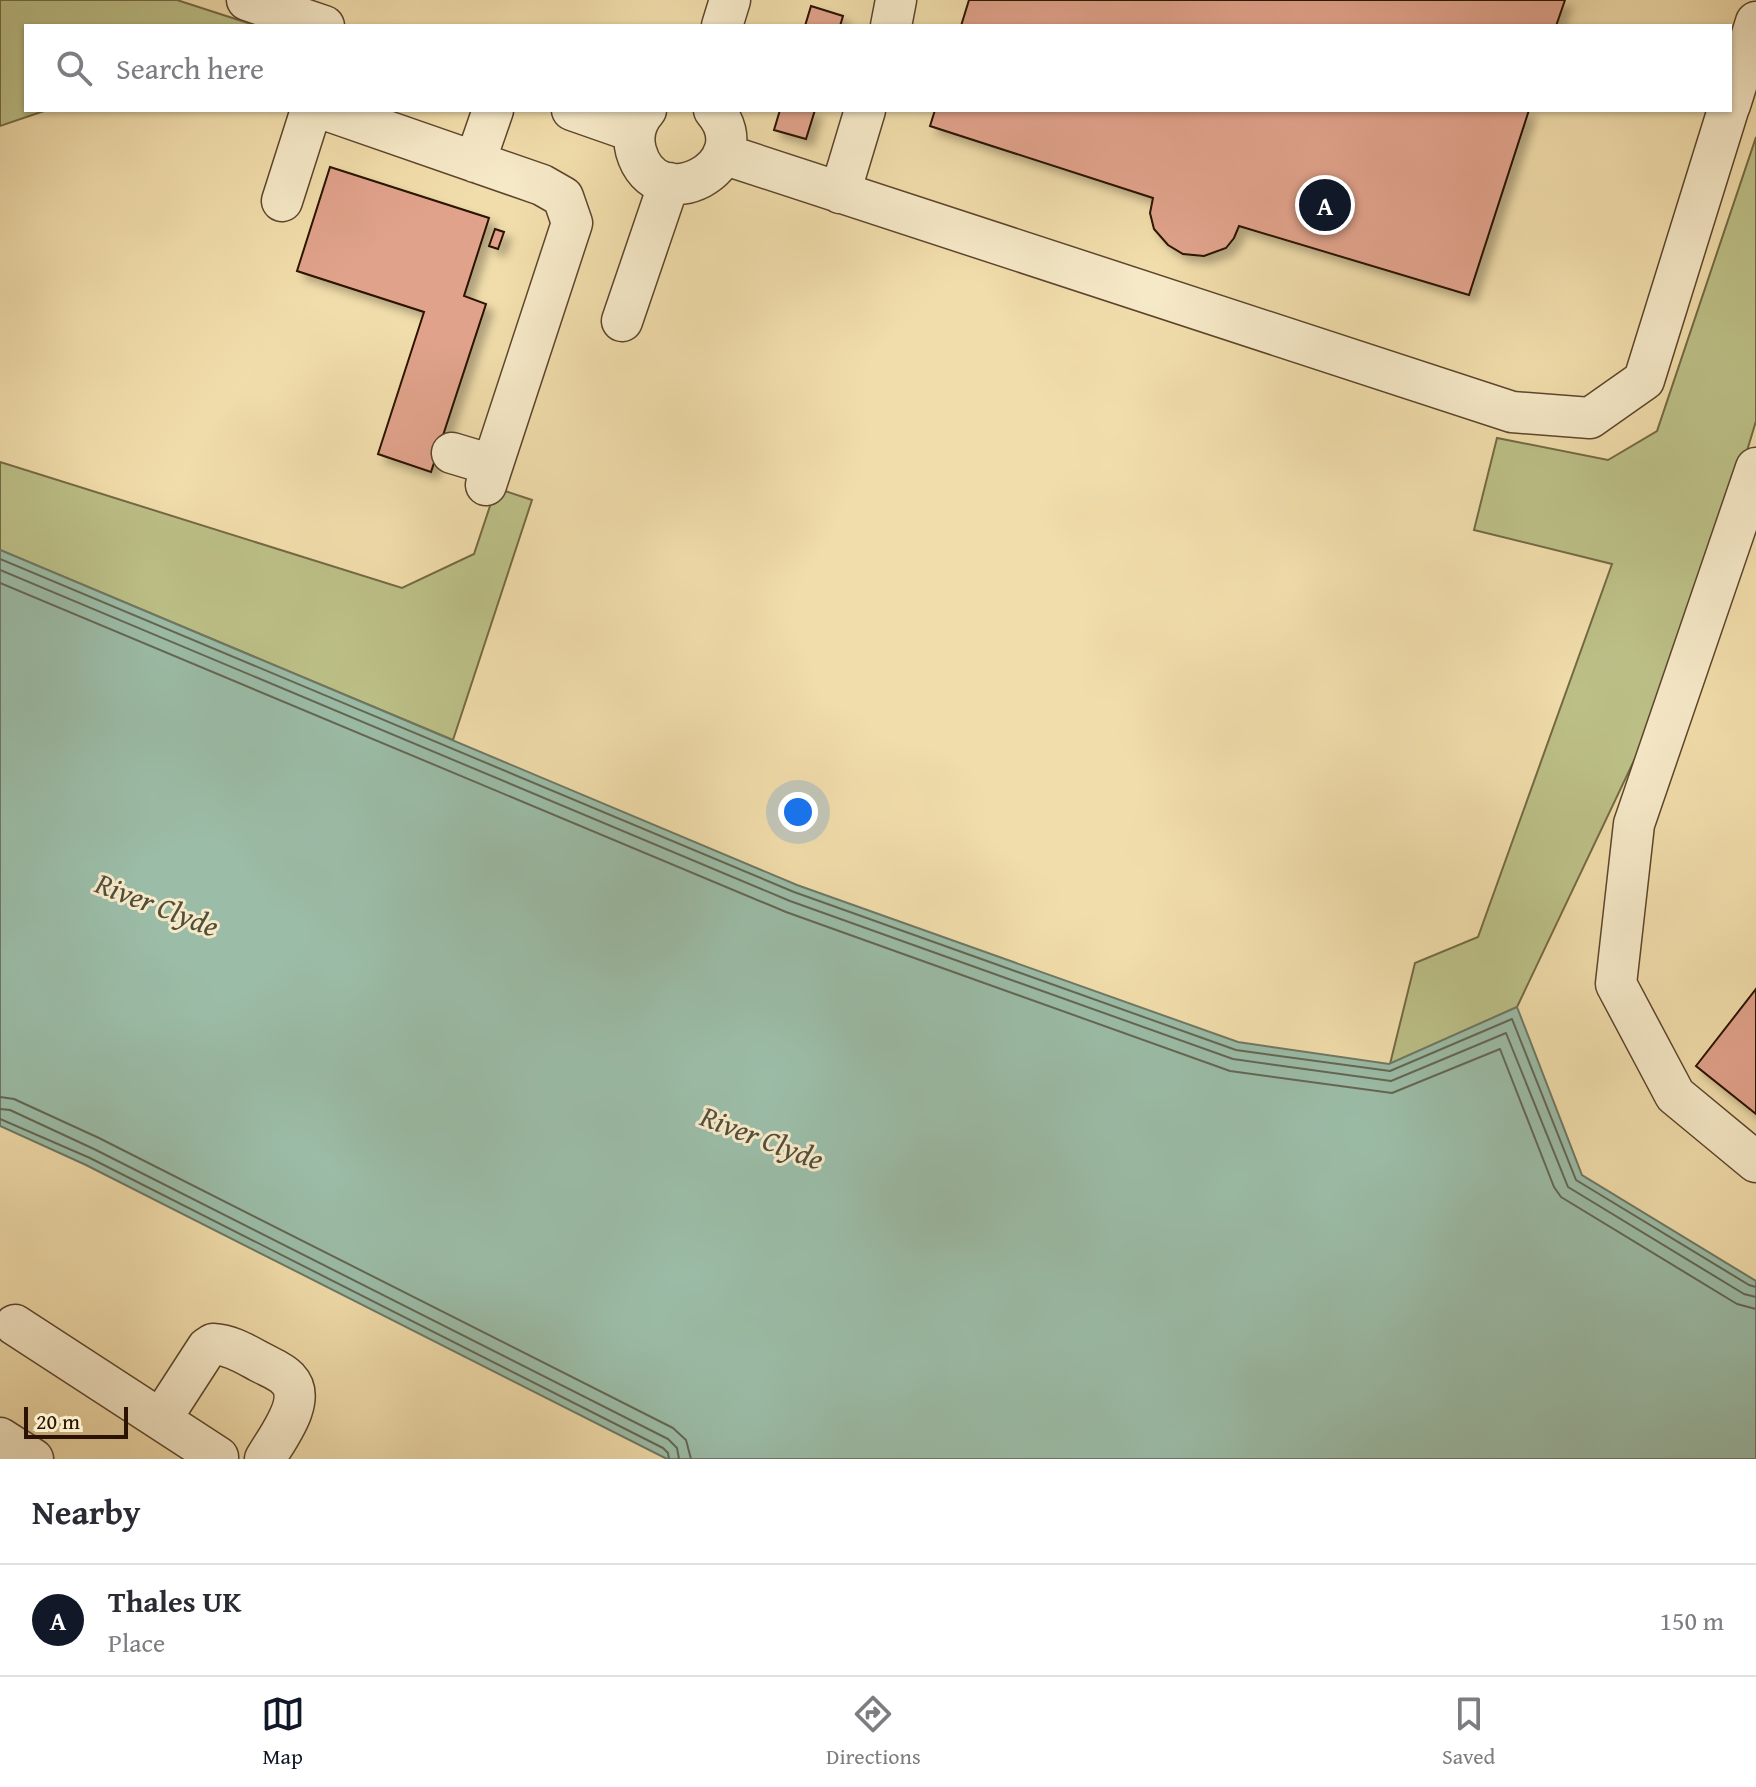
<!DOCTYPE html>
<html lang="en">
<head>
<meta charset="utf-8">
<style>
  body { margin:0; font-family:"Gentium Book Plus",serif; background:#f2f2f3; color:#2b2b33 }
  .scale { position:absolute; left:24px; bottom:20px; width:104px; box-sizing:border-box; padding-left:8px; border:4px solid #2b1201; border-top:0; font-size:22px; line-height:28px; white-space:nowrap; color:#2b1201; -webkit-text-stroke:6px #f6e9c8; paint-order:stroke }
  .you { position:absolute; left:798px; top:812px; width:28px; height:28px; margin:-20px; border:6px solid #fff; border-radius:50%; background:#1a73e8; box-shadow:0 0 0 12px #1a73e833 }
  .badge { display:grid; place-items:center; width:52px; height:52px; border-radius:50%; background:#111827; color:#fff; font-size:26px; font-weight:700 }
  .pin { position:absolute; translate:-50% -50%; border:4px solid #fff; box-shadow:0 2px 8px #0006 }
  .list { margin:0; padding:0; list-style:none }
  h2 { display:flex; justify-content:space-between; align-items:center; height:104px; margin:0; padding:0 32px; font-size:34px }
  h2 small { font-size:26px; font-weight:400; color:#7c7c81 }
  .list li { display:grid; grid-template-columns:52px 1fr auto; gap:24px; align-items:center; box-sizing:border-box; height:112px; padding:0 32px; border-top:2px solid #e1e1e2 }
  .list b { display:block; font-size:30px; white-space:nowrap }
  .list p { margin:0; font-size:26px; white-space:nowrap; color:#7c7c81 }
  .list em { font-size:26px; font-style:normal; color:#7c7c81 }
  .icon { flex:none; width:44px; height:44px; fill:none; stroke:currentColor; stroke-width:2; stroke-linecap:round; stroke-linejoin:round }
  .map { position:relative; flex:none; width:1756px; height:1459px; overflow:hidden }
  .search { position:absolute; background:#fff; box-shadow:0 2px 6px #0004; left:24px; right:24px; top:24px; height:88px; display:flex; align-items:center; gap:20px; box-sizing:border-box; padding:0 28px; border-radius:0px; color:#7c7c81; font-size:30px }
  .sheet { height:216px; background:#fff }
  nav { display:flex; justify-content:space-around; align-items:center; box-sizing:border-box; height:112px; border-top:2px solid #e1e1e2; background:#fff; font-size:22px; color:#7c7c81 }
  nav a { display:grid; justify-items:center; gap:4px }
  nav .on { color:#111827 }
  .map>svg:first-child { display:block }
  .green { fill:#bcc087; stroke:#746944; stroke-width:2 }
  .water { fill:#9bbca7; stroke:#6e7865; stroke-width:2 }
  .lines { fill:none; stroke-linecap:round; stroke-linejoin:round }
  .shore { stroke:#636754; stroke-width:2 }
  .building { fill:#e0a28b; stroke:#2b1201; stroke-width:2; filter:url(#shadow) }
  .minor-casing { stroke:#5c452c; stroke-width:43 }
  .minor { stroke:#f6e9c8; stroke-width:40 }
  .labels { text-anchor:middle; stroke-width:6; stroke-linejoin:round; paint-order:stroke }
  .water-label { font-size:30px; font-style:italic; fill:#524e3b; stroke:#f6e9c8 }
</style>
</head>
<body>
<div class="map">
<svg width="1756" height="1459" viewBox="0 0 1756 1459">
  <defs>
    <filter id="shadow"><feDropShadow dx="7" dy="7" stdDeviation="4" flood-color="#0004"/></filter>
  </defs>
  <rect width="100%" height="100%" fill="#f1ddab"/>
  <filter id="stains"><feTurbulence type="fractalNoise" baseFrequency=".0025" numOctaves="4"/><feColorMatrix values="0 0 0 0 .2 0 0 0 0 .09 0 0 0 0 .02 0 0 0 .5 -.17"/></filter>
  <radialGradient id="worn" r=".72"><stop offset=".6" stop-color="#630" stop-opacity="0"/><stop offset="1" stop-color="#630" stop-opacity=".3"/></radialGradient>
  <path class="green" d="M0 0H177L257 26H26V110H47L0 126Z
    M1756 137V421L1687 649 1517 1007 1390 1064 1415 963 1478 937 1612 564 1474 530 1497 438 1608 460 1657 431Z
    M0 462 402 588 474 554 496 488 532 500 453 740 0 550Z"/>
  <path class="water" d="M0 550 797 885 1238 1042 1389 1064 1517 1007 1582 1175 1756 1281V1459H667L86 1165 0 1126Z"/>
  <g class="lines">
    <path class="shore" d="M0 559 794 892 1236 1050 1390 1071 1512 1019 1576 1180 1749 1285 1756 1287
      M0 570 790 901 1233 1059 1391 1081 1506 1033 1568 1187 1744 1294 1756 1297
      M0 583 786 912 1230 1071 1392 1093 1500 1049 1554 1187 1561 1197 1737 1304 1756 1309
      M0 1097 14 1099 99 1138 673 1428 686 1440 691 1459
      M0 1109 10 1110 94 1149 668 1439 677 1448 679 1459
      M0 1119 90 1158 663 1448 668 1453 669 1459"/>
  </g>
  <path class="building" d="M969 0H1565L1556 26H961Z
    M811 6 843 16 840 26H805Z
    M780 110H815L806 139 774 130Z
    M935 110H1529L1469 295 1239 226 1234 238 1226 248 1204 256 1183 254 1168 245 1154 229 1150 213 1153 198 930 126Z
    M330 167 489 218 464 296 486 304 431 472 378 454 424 312 297 271Z
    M495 229 504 232 498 249 489 246Z
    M1756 989V1114L1696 1066Z"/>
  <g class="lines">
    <g class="minor-casing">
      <path id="minor" d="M247 0 324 26
        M722 26 730 0
        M891 26 896 0
        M1730 105 1756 22
        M326 110 542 185 563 197 572 223 486 485
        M572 110 635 132
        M646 110C636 121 632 136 636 151 656 222 762 165 714 110
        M723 154 1512 412 1590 418 1644 380 1728 110
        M475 162 493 110
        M840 193 865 110
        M282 201 311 110
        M622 321 669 183
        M452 453 492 465
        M1756 468 1634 824 1616 984 1675 1095 1756 1162
        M15 1325 218 1457 217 1459
        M161 1419 207 1348 213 1344C231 1345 245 1354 260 1362 269 1367 281 1371 288 1379 308 1400 277 1438 265 1459
        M0 1438 33 1459"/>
    </g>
    <use href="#minor" class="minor"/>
  </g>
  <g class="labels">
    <g class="water-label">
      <text transform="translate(157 905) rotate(21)" y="10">River Clyde</text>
      <text transform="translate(762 1138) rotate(21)" y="10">River Clyde</text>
    </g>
  </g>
  <rect width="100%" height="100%" filter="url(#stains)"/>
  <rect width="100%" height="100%" fill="url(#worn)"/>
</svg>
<div class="scale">20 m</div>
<div class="you"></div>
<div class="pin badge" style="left:1325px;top:205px">A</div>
<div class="search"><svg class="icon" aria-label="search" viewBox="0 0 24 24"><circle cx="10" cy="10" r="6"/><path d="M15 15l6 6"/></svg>Search here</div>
</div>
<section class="sheet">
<h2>Nearby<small></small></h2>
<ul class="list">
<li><span class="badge">A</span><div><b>Thales UK</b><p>Place</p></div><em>150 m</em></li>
</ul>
</section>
<nav>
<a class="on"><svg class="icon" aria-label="map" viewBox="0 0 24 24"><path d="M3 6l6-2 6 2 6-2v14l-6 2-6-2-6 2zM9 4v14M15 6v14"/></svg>Map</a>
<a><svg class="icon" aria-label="directions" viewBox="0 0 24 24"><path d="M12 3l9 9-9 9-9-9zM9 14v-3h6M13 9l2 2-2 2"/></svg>Directions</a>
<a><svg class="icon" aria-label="saved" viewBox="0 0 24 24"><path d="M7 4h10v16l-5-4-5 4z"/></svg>Saved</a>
</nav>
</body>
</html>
